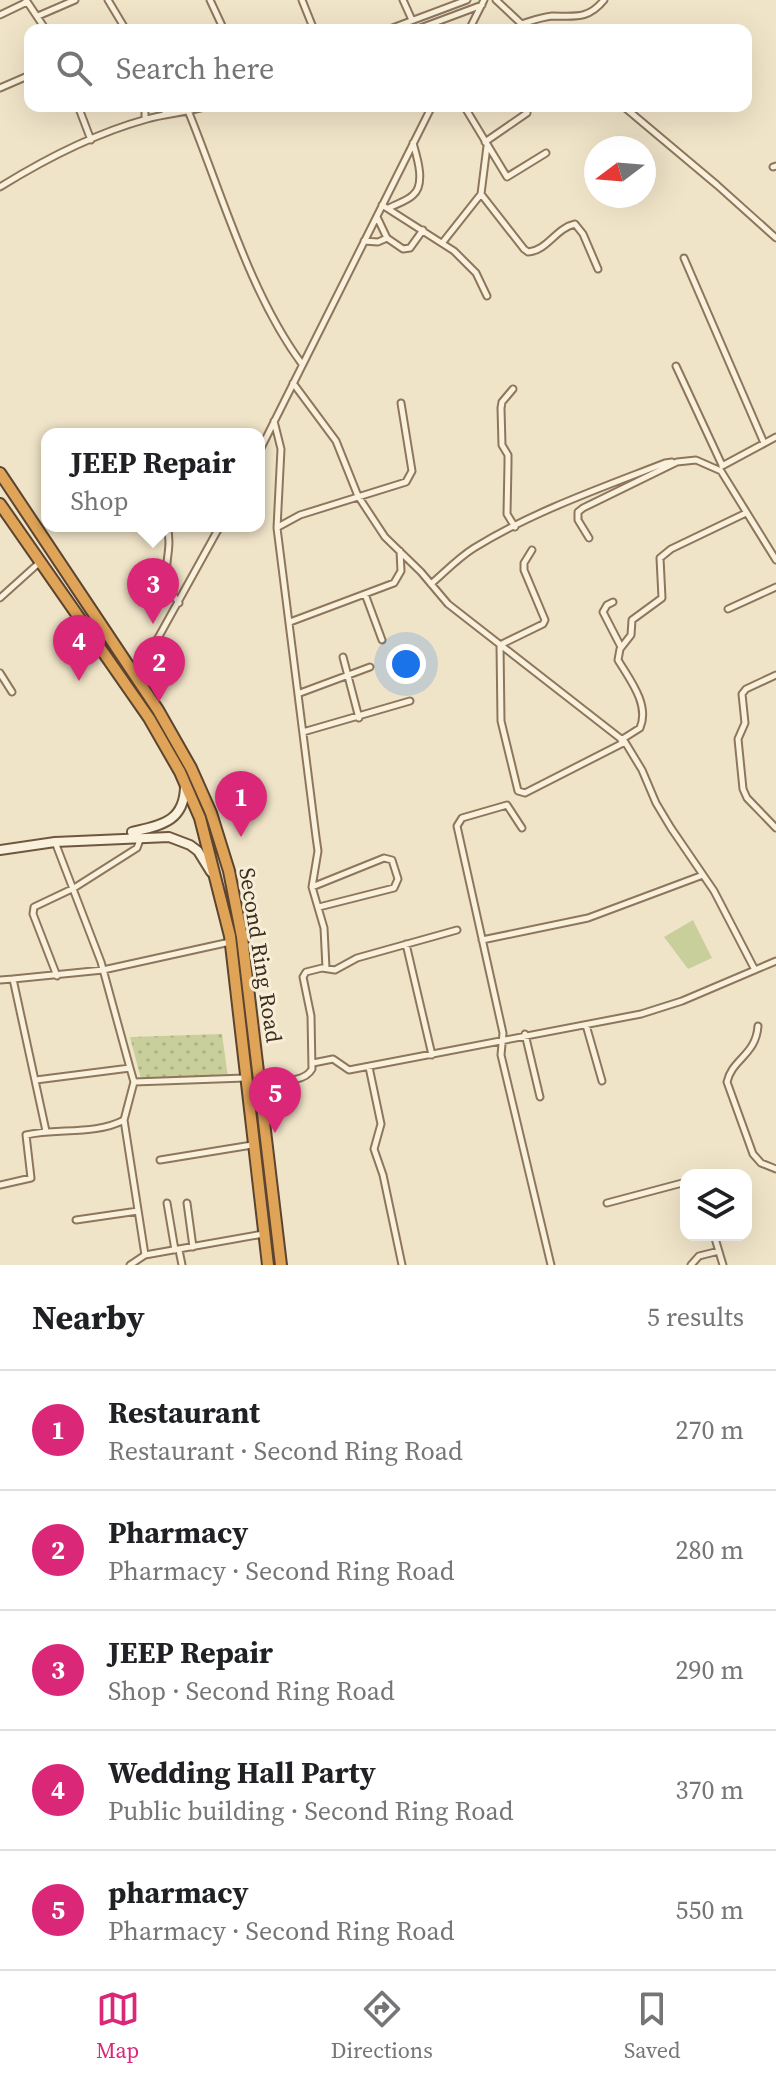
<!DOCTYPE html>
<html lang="en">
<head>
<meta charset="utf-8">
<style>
  body { margin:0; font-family:"Source Serif 4",serif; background:#f6f6f6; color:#202124 }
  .controls { position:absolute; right:24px; bottom:24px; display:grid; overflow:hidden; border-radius:16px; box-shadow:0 8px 32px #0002 }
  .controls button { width:72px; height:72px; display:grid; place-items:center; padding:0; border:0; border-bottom:2px solid #e0e0e0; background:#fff; color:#202124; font:40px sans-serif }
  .compass { position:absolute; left:584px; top:136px; width:72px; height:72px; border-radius:50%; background:#fff; box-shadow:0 8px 32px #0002; rotate:254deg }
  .you { position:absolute; left:406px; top:664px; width:28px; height:28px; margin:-20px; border:6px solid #fff; border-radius:50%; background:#1a73e8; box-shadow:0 0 0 12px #1a73e833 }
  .badge { display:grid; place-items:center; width:52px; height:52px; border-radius:50%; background:#db2777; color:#fff; font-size:26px; font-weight:700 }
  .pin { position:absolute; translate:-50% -66px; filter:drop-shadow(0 2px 4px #0008) }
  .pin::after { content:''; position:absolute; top:42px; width:28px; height:24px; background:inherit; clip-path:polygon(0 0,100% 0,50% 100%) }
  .popup { position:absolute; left:41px; top:428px; width:224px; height:104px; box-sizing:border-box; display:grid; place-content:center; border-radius:16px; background:#fff; filter:drop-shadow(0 2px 6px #0005); font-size:26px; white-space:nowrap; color:#757577 }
  .popup b { font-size:30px; color:#202124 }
  .popup::after { content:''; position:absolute; left:50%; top:100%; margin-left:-16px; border:16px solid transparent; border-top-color:#fff }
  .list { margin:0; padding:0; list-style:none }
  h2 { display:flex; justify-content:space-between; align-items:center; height:104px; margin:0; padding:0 32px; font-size:34px }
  h2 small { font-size:26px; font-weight:400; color:#757577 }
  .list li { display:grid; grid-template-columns:52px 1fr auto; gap:24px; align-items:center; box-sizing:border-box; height:120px; padding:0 32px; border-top:2px solid #e0e0e0 }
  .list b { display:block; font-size:30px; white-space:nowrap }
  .list p { margin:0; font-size:26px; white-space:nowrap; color:#757577 }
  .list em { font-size:26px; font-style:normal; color:#757577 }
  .icon { flex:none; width:44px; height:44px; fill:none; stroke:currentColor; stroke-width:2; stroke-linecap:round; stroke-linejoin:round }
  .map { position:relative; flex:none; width:776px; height:1265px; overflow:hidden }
  .search { position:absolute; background:#fff; box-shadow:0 8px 32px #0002; left:24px; right:24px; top:24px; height:88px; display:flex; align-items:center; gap:20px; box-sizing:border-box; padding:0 28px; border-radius:16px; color:#757577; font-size:30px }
  .sheet { height:704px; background:#fff }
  nav { display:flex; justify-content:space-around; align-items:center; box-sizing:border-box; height:112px; border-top:2px solid #e0e0e0; background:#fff; font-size:22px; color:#757577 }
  nav a { display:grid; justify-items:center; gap:4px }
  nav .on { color:#db2777 }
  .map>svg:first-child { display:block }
  .green { fill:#c9cf9b }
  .garden { fill:url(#garden-dots) }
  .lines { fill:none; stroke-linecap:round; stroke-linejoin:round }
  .street-casing { stroke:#8d765c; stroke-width:9 }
  .secondary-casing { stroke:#6f573f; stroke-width:12 }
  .highway-casing { stroke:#5b4430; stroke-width:14 }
  .street { stroke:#faf1dc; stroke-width:5 }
  .secondary { stroke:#faf1dc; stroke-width:8 }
  .highway { stroke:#e0a458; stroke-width:10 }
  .labels { text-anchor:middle; stroke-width:6; stroke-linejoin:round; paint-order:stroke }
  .street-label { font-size:22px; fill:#3d2e20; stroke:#f7eed8 }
</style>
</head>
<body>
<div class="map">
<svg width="776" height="1265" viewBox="0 0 776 1265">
  <defs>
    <pattern id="garden-dots" width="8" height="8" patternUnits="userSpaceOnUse" patternTransform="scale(2)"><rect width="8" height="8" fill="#c9cf9b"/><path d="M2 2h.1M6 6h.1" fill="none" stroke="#aeb285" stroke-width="1.8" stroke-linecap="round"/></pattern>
  </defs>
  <rect width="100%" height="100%" fill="#f0e4c8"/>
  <path class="green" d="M693 920 712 958 688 969 664 937Z"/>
  <path class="garden" d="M222 1034 228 1077 144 1081 141 1079 130 1037Z"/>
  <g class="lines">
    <g class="street-casing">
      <path id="street" d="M26 0 46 30
        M108 0 126 30
        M210 0 224 30
        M302 0 314 30
        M403 0 412 20
        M496 0 528 30
        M0 15 27 2
        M38 16 75 0
        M521 24C531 21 542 17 552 16 574 16 588 20 604 0
        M387 30 467 0
        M415 30 482 5
        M469 30 484 0
        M0 88 30 75
        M78 106 91 140
        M464 106 507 177 546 153
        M623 106 717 185 776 238
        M165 113 178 106
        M189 113C222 194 250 294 302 364
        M145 119V106
        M485 142 527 113
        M487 146 481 194 524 249 528 252C547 251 556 228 575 224L583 234 598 269
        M773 167 776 166
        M0 187C45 159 96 133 147 119 167 113 187 113 207 106
        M382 205 454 251 476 273 487 296
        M389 208C396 204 407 201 413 195 426 184 417 157 413 143
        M377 217 387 238 403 249 410 248 423 230
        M364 241 378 242 387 238
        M443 242 481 194
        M684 258 764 443
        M676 366 722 465
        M293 383 336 441 358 496 385 537 421 572 448 604 625 742 642 770 656 803 671 828 714 891 755 970
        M513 389 502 402 501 408 502 445 508 455V464L507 514 515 527
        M274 421 281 449 277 528 316 837 318 851 312 887 324 928 326 968
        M259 452 432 106
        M722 466 776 437
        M109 526H113
        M167 526C175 558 154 573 179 603
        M278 527 300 515 406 482 412 471 401 403
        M589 538 578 520V512L583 508 677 462 696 460 721 471 776 560
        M532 550 524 563V570L545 620 543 624 500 645 501 721 518 791 525 793 625 742
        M431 584C445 572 458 558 474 548 532 512 601 488 665 463L672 462
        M365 594 382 640
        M0 598 40 562
        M613 602 607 605 603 612 621 647
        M728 609 776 587
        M290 622 394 583 401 571 400 551
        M343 657 359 718
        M0 673 12 692
        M776 675 746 689 742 694 745 723 738 739 743 789 747 798 776 828
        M137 676 220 526
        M300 693 370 667
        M303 732 410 701
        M621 740 640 728C650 705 630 680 618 660L620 649 631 635 632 620 662 598 660 558 671 549 746 513
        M522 828 507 805 462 818 457 826 503 1033 501 1055 551 1265
        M312 887 384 858 392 860 398 879 394 888 319 907
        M482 940 588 918 703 875
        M406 944 432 1055
        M57 976 33 914 34 907 74 888 137 848 141 837
        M13 979 103 970 230 942
        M0 980 13 979 46 1131
        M586 1025 602 1081
        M758 1026C756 1055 732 1059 727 1082L753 1154 761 1163 776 1169
        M525 1034 540 1097
        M313 1063 333 1059 349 1070 641 1014 682 1001 776 961
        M369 1067 381 1124 374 1149 383 1175 402 1265
        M36 1080 130 1068
        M260 1081C277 1080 304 1084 312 1069L311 1016 303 977 306 972 322 968 335 970 357 958 457 930
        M134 1082 245 1078
        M124 1120 145 1255 130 1265
        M160 1160 252 1145
        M0 1185 31 1178 26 1135C57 1128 96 1135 124 1120L134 1082 130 1068 101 962 55 842
        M167 1203 175 1250
        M187 1203 193 1247
        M607 1203 686 1182
        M76 1220 138 1211
        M714 1235 723 1265
        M179 1250 182 1265
        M145 1255 263 1234
        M691 1265 699 1256 719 1251"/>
    </g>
    <g class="secondary-casing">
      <path id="secondary" d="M132 832C161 825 184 822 185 787
        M0 850 55 842 169 837 190 845 198 851 211 872"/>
    </g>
    <g class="highway-casing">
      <path id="highway" d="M0 473 158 710 191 768 211 813 229 871 242 937 281 1265
        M0 504 149 718 180 772 200 818 230 936 268 1265"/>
    </g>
    <use href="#street" class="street"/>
    <use href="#secondary" class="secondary"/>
    <use href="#highway" class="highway"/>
  </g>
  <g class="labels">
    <g class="street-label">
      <text transform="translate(261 955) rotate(81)" y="8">Second Ring Road</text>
    </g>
  </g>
</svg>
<div class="controls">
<button><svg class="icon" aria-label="layers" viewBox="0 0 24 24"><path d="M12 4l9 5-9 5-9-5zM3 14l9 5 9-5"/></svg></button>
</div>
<svg class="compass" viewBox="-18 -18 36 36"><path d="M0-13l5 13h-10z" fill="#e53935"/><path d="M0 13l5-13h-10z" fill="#757577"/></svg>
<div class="you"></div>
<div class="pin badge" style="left:241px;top:837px">1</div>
<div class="pin badge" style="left:159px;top:702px">2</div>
<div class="pin badge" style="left:153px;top:624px">3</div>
<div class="popup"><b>JEEP Repair</b>Shop</div>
<div class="pin badge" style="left:79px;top:681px">4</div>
<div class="pin badge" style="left:275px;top:1133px">5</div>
<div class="search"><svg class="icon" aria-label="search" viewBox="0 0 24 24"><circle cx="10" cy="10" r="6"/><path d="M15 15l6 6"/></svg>Search here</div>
</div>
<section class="sheet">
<h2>Nearby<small>5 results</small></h2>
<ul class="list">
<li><span class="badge">1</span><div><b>Restaurant</b><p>Restaurant · Second Ring Road</p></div><em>270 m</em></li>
<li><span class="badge">2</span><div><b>Pharmacy</b><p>Pharmacy · Second Ring Road</p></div><em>280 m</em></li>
<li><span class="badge">3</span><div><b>JEEP Repair</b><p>Shop · Second Ring Road</p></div><em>290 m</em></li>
<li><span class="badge">4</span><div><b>Wedding Hall Party</b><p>Public building · Second Ring Road</p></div><em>370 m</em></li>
<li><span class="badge">5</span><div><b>pharmacy</b><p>Pharmacy · Second Ring Road</p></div><em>550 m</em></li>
</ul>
</section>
<nav>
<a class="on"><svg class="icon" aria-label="map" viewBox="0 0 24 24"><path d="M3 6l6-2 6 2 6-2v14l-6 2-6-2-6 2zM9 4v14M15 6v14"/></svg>Map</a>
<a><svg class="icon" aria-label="directions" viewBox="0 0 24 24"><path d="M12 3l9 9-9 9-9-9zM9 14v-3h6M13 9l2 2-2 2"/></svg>Directions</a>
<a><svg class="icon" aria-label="saved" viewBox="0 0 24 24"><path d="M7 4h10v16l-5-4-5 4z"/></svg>Saved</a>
</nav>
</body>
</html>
